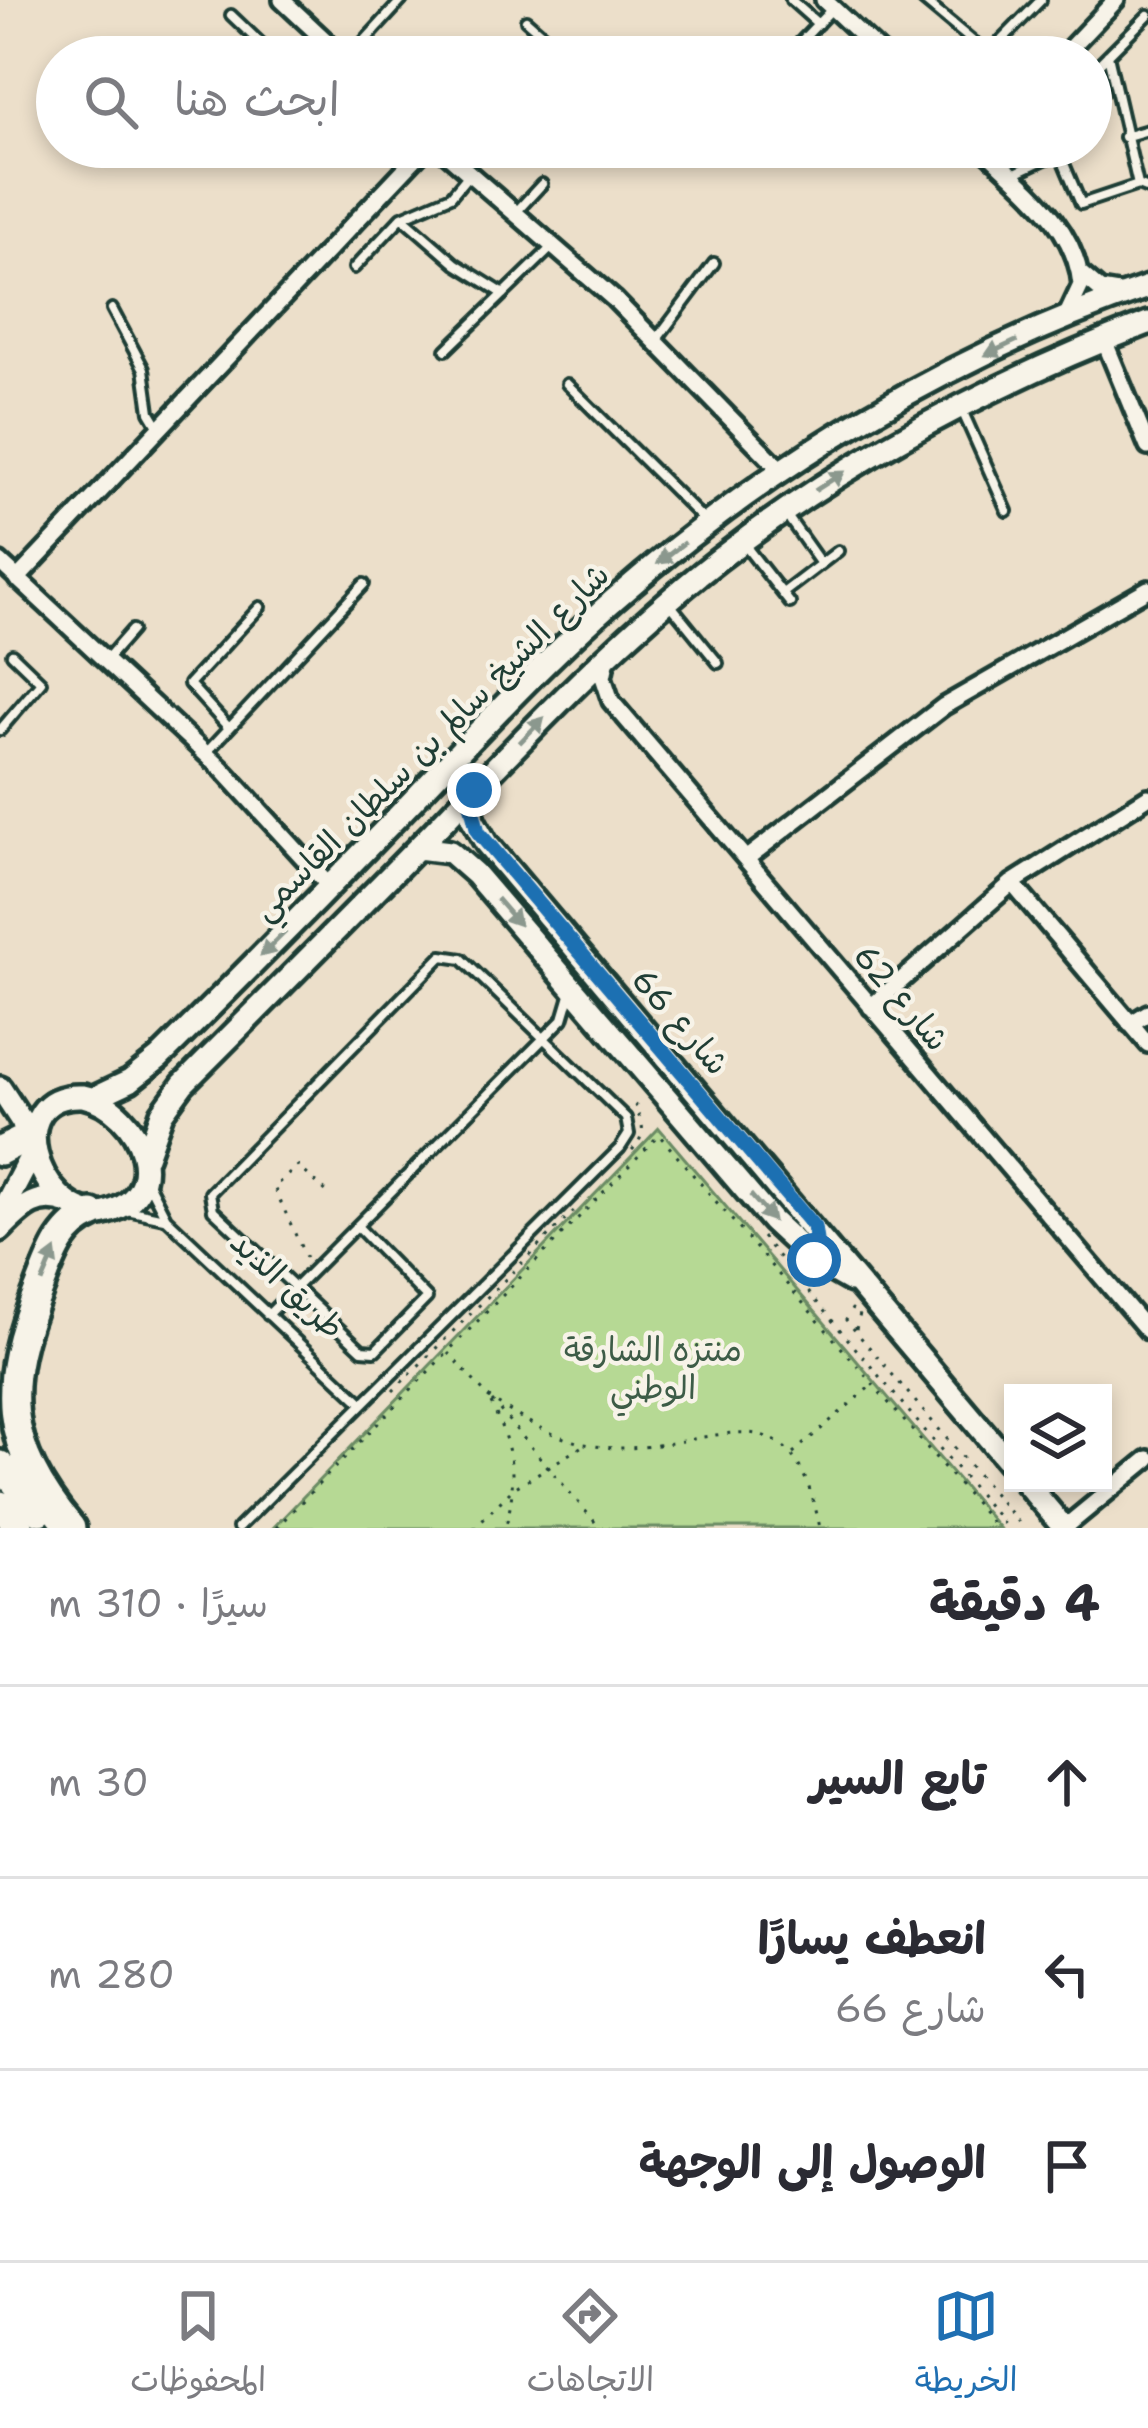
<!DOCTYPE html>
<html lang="ar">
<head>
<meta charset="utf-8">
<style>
  body { margin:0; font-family:"Shantell Sans","Playpen Sans Arabic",sans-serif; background:#f7f7f7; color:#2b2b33; direction:rtl }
  .controls { position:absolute; right:36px; bottom:36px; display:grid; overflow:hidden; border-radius:0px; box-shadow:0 6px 18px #0003 }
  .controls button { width:108px; height:108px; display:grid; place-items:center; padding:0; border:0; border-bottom:3px solid #e1e1e2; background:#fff; color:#2b2b33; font:60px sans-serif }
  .stop { position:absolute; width:36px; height:36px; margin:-27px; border:9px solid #1f6fb2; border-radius:50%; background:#fff }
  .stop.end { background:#1f6fb2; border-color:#fff; box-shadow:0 3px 12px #0008 }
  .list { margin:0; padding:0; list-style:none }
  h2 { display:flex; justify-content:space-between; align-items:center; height:156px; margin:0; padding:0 48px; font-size:51px }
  h2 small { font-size:39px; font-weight:400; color:#7c7c81 }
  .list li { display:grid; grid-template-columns:78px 1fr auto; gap:36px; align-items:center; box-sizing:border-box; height:192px; padding:0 48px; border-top:3px solid #e1e1e2 }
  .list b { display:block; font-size:45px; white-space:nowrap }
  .list p { margin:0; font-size:39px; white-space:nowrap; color:#7c7c81 }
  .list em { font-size:39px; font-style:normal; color:#7c7c81 }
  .icon { flex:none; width:66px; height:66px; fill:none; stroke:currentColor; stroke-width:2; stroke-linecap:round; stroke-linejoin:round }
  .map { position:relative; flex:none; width:1148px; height:1528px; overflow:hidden; direction:ltr }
  .search { position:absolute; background:#fff; box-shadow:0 6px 18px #0003; left:36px; right:36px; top:36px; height:132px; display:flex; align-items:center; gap:30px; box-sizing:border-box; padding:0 42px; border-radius:66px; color:#7c7c81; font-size:45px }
  .sheet { height:732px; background:#fff }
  nav { display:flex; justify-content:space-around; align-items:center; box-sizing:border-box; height:168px; border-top:3px solid #e1e1e2; background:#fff; font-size:33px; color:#7c7c81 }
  nav a { display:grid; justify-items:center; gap:6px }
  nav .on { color:#1f6fb2 }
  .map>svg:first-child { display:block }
  .green { fill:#b6d994; stroke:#6a8b64; stroke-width:3 }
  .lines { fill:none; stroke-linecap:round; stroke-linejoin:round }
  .lane-casing { stroke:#1f3d34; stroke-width:16 }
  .street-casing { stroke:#1f3d34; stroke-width:24 }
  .secondary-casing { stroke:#1f3d34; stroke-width:30 }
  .highway-casing { stroke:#1f3d34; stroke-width:36 }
  .path { stroke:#1f3d34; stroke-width:3; stroke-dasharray:3 9; stroke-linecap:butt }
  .lane { stroke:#f7f3e8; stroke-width:8 }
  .street { stroke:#f7f3e8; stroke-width:15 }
  .secondary { stroke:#f7f3e8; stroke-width:21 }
  .highway { stroke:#f7f3e8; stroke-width:27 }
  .oneway { fill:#8b988e }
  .route { stroke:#1f6fb2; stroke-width:15 }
  .labels { text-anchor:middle; stroke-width:9; stroke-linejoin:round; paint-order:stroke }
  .street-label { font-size:33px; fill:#1f3d34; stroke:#f7f3e8 }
  .park-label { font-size:33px; fill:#3d5c47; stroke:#f7f3e8 }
</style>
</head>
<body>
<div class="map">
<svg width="1148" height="1528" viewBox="0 0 1148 1528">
  <rect width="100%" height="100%" fill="#ecdfca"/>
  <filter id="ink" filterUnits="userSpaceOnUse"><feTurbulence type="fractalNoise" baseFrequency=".00833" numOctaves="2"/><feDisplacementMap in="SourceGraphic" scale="24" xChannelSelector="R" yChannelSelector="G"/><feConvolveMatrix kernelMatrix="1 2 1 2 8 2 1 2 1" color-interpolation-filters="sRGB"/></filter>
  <g filter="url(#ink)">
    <path class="green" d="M659 1128 999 1528H273Z"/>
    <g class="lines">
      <g class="lane-casing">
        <path id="lane" d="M791 0 818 24
          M923 0 988 54 1041 0
          M231 15 275 57
          M526 20 568 57
          M1108 55 1138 185
          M294 57 317 35
          M350 57 402 0
          M786 57 831 10
          M1091 72 1148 15
          M1124 137 1148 130
          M1057 147 1081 204 1138 185 1148 189
          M1011 175 1058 153
          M517 211 542 184
          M402 217 456 264 504 294
          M354 268 402 217 451 196 470 173
          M112 309 144 369 150 412 159 427
          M657 339 714 263
          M446 350 553 246
          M567 384 707 523
          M961 408 1007 511
          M787 516 821 564
          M743 543 790 603
          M783 593 838 551
          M670 604 718 663
          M104 662 132 630
          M229 728 189 684 260 607
          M0 730 41 682 12 654
          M207 752 364 584
          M147 1181 166 1218 361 1402
          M127 1210 164 1218
          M268 1315 563 1019 571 992
          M238 1528 620 1148 629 1134 626 1118 462 959 442 956 210 1193 213 1210 362 1350 375 1351 427 1298 357 1226"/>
      </g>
      <g class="street-casing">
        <path id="street" d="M282 0 343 57
          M824 0 885 57
          M1062 57 1116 0
          M439 147 614 299 782 471
          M982 147C1022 186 1076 225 1081 285L1065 319
          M1080 273 1100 290 1124 294
          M1104 340 1148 447
          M0 562 222 769 330 887
          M17 579 426 147
          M607 658 603 677 611 701 1148 1331
          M747 858 944 706 1148 589
          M1012 883 1148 1044
          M871 1007 1012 883 1148 797
          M1130 1024 1148 1013
          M1064 1528 1148 1459"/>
      </g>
      <g class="secondary-casing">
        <path id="secondary" d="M474 790 472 818 486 843 1013 1467
          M418 848 450 852 475 874 772 1221 814 1260 851 1281
          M0 1088 30 1134
          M83 1096C142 1109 177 1198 101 1214 35 1213 0 1092 83 1096Z
          M94 1098 130 1081 159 1058C239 979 318 899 396 818 468 743 538 666 616 598 769 464 954 353 1148 287
          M146 1157 162 1113 183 1084C267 1000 351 916 434 831 525 737 614 641 718 560 848 459 994 382 1148 323
          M0 1215 32 1154
          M0 1230C21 1209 37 1191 68 1203
          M1026 1483 1064 1528"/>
      </g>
      <g class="highway-casing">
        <path id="highway" d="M0 1151 30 1136
          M0 1465 40 1511
          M0 1505 20 1528
          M71 1528C2 1446 0 1384 40 1287 52 1257 60 1228 92 1214"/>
      </g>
      <path class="path" d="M632 1150C646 1135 645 1124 634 1108L642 1098
        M762 1237 1007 1528
        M306 1258 274 1187 298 1166 329 1194
        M856 1329 860 1314 852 1309 846 1320 1023 1528
        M448 1353 486 1394
        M393 1391 580 1205
        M488 1397C526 1423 569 1447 617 1448 718 1449 790 1380 820 1528
        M492 1401 600 1528
        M491 1403C512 1447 519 1481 505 1528
        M793 1453 872 1385
        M276 1528 659 1135 996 1528
        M474 1528 514 1488 584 1445"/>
      <use href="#lane" class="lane"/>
      <use href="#street" class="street"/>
      <use href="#secondary" class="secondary"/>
      <use href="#highway" class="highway"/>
    </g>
    <defs><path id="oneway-solid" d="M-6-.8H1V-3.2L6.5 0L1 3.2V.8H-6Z" transform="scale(3)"/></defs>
    <g class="oneway">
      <use href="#oneway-solid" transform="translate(1001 348) rotate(155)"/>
      <use href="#oneway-solid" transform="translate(830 481) rotate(-33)"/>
      <use href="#oneway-solid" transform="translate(671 553) rotate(142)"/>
      <use href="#oneway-solid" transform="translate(532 730) rotate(-46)"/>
      <use href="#oneway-solid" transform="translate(508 912) rotate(49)"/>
      <use href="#oneway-solid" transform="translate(273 944) rotate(135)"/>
      <use href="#oneway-solid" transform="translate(762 1208) rotate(49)"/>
      <use href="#oneway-solid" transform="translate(49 1266) rotate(-67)"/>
    </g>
  </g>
  <g class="lines" filter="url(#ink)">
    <path class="route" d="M474 790 471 804 478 832 814 1227 817 1247 810 1252 797 1246 814 1260"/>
  </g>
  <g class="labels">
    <g class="street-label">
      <text transform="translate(430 741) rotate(-45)" y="12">شارع الشيخ سالم بن سلطان القاسمي</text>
      <text transform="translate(902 997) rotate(50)" y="12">شارع 62</text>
      <text transform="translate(681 1021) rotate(49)" y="12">شارع 66</text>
      <text transform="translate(288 1284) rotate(43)" y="12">طريق الذيد</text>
    </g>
    <g class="park-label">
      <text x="653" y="1361">منتزه الشارقة<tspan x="653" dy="38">الوطني</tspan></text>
    </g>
  </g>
</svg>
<div class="controls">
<button><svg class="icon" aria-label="layers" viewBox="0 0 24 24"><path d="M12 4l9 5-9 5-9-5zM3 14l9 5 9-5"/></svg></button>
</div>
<div class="stop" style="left:814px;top:1260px"></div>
<div class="stop end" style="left:474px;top:790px"></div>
<div class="search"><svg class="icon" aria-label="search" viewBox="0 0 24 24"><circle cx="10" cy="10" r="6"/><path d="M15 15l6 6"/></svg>ابحث هنا</div>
</div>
<section class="sheet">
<h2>4 دقيقة<small>سيرًا · 310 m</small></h2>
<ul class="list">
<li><svg class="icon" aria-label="ahead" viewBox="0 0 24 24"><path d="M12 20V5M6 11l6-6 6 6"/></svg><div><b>تابع السير</b></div><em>30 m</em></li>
<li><svg class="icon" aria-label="left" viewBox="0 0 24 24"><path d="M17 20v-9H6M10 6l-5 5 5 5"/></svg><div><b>انعطف يسارًا</b><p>شارع 66</p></div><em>280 m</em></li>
<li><svg class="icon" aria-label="arrive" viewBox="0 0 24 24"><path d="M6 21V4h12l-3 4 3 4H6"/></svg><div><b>الوصول إلى الوجهة</b></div></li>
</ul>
</section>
<nav>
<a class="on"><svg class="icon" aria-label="map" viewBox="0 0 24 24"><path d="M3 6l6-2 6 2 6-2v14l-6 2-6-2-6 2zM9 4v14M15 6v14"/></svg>الخريطة</a>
<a><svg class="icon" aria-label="directions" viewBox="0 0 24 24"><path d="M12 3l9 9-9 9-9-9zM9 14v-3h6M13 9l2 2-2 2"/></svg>الاتجاهات</a>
<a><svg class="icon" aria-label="saved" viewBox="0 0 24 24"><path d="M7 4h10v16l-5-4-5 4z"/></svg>المحفوظات</a>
</nav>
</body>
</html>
